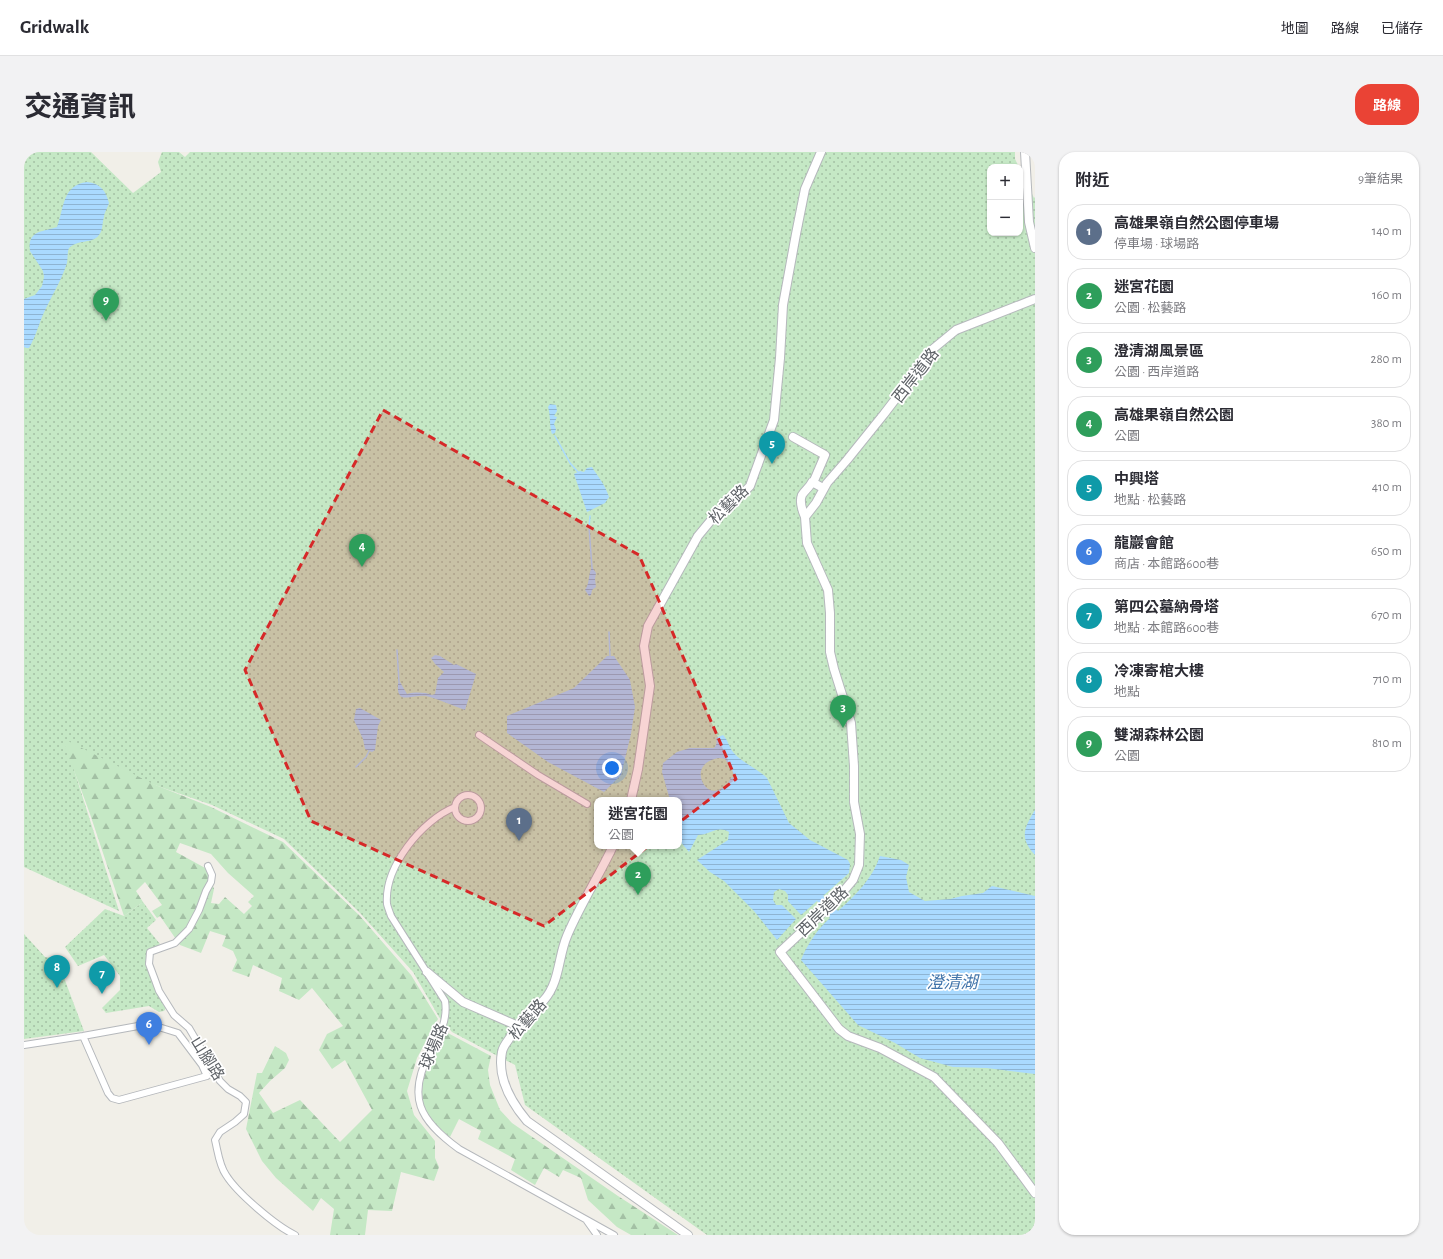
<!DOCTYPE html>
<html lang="zh-TW">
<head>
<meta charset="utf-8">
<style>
  body { margin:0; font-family:"Alegreya Sans","Noto Sans TC",sans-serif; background:#f2f2f3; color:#2b2b33 }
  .controls { position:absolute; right:12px; top:12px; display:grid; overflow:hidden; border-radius:8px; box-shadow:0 1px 3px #0004 }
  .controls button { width:36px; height:36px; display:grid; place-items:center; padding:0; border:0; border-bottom:1px solid #e1e1e2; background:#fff; color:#2b2b33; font:20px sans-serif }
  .you { position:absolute; left:588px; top:616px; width:14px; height:14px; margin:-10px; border:3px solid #fff; border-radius:50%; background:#1a73e8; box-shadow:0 0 0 6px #1a73e833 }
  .badge { display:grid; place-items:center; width:26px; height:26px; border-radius:50%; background:#ea4335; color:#fff; font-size:13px; font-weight:700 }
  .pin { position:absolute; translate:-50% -33px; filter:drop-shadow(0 1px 2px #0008) }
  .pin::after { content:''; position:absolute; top:21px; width:14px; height:12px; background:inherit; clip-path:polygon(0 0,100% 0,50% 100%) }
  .popup { position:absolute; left:570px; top:645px; width:88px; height:52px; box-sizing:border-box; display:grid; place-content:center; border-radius:8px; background:#fff; filter:drop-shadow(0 1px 3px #0005); font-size:13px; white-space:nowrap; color:#7c7c81 }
  .popup b { font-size:15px; color:#2b2b33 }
  .popup::after { content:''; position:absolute; left:50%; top:100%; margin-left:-8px; border:8px solid transparent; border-top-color:#fff }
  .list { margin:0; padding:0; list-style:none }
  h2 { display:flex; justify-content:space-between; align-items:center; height:52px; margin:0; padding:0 16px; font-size:17px }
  h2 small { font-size:13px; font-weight:400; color:#7c7c81 }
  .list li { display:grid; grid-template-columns:26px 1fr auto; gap:12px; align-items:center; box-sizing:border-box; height:56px; margin:0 8px 8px; padding:0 8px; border:1px solid #e1e1e2; border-radius:16px }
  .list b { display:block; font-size:15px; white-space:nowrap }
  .list p { margin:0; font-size:13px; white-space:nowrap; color:#7c7c81 }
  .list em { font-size:13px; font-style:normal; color:#7c7c81 }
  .map { position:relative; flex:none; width:1011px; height:1083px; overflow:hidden; border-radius:16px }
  header { display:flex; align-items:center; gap:24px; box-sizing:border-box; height:56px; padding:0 20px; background:#fff; border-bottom:1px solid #e1e1e2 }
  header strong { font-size:19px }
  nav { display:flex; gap:22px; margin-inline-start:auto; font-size:14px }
  .intro { display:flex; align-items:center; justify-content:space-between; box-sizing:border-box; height:96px; padding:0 24px }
  h1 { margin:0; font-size:28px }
  .button { padding:10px 18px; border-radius:16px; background:#ea4335; color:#fff; font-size:14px; font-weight:700 }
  main { display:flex; gap:24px; padding:0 24px }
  aside { flex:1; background:#fff; border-radius:16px; box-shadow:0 1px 3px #0004 }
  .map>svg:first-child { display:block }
  .green { fill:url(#green-dots); fill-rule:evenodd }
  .forest { fill:url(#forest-firs); fill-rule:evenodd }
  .water { fill:url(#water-rules); fill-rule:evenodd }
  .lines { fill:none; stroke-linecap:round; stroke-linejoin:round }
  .stream { stroke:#aadaff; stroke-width:1.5 }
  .minor-casing { stroke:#b5b8bc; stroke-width:8 }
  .tertiary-casing { stroke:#b5b8bc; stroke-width:10 }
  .minor { stroke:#fff; stroke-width:6 }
  .tertiary { stroke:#fff; stroke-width:8 }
  .marked { fill:#d62828; fill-opacity:0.2; stroke:#d62828; stroke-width:3; stroke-dasharray:8 5; stroke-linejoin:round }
  .labels { text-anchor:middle; stroke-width:3.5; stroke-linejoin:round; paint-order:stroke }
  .street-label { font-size:16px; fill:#5f6368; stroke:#fff }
  .water-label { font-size:17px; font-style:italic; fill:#4174aa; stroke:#fff }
</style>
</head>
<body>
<header>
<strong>Gridwalk</strong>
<nav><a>地圖</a><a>路線</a><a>已儲存</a></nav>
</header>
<div class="intro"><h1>交通資訊</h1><a class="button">路線</a></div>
<main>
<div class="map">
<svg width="1011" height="1083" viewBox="0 0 1011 1083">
  <defs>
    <pattern id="green-dots" width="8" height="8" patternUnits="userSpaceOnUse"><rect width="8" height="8" fill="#c5e8c5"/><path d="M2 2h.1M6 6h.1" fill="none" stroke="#a3c0a4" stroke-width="1.8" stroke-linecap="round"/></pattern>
    <pattern id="forest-firs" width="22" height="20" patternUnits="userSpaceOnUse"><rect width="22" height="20" fill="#c5e8c5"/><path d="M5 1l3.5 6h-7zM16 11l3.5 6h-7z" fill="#a3c0a4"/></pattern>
    <pattern id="water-rules" width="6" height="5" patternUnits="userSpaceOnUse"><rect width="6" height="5" fill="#aadaff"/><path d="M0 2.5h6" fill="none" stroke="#8eb4d2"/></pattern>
  </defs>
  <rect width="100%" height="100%" fill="#f1efe8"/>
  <path class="green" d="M0 0H67L109 41 137 20 134 10 138 0H155L161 5 166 0H991V7L995 15H966V81H996V17L1010 46 1011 45V1083H683L501 953 491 913 428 880 415 865 389 820 336 761 260 687 188 653 125 631 50 618 95 759 0 715ZM573 648H655V694H573Z
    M119 750 132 768 123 776 136 792 124 799 142 856 140 859 135 860 125 854 82 861 78 856 96 838V824L80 803 54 814 41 795 81 757 100 764Z
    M0 782 21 805 33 807 60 879 0 887Z"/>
  <path class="forest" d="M38 586 129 632 187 655 259 690 336 764 387 823 414 867 393 906 383 939 390 963 411 989V1006L415 1015 410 1029 377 1020 368 1059 344 1058 341 1083H306L310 1057 297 1046 289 1059 252 1026 238 1009 222 977 233 921H238L251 894 262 901 265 908 261 916 246 929 235 941 249 961 276 948 316 990 348 958 321 908 308 917 295 898 303 882 319 874 288 836 275 848 255 839 258 826 229 813 225 825 208 819 213 808 209 799 198 794 202 784 186 779 177 801 156 793 136 764 133 766 128 759 138 753 121 730 112 739 119 750 100 764 66 662ZM156 691 187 702 204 721 230 744 224 750 228 754 220 762 201 745 195 752 187 751 190 737 188 731 168 772 172 774 167 773 187 728 183 717 152 700Z
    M420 879 467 904 464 918 466 933 476 958 488 971 594 1044 654 1083H607L593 1075 564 1048 557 1026 539 1018 535 1025 520 1016 511 1033 487 1018 491 1007 454 987 457 979 435 967 426 985C419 979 411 973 406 966 386 939 409 904 420 879Z"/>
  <path class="water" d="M63 30C76 31 82 39 85 51 84 55 80 61 80 65 78 71 79 78 75 83 69 92 54 87 45 96 43 101 44 106 43 111 37 130 26 146 18 165 14 175 11 186 5 196H2L0 195V147L11 143 18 134 20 125 19 119 6 99C3 78 19 80 33 75 40 57 38 33 63 30Z
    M526 252 532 253 533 259 530 264 533 265 530 272 532 277 531 281 528 282C525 273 527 264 524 255Z
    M568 315C574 325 581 332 585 345L581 351 563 360 550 322 556 319 560 320 563 316Z
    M568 415 572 421 571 427 572 435 568 438 567 443 565 444 561 438C566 431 564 422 568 415Z
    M411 503 416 504 430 513 432 512 452 522 441 558C429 554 415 547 402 544 395 543 382 547 378 545 373 542 374 536 374 531L376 530 383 542C391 540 400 540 408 543L411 542 414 526 420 520 411 512 407 506Z
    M583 504H590L606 528 611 555 607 582 597 623 580 640 524 610 483 581V564L550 536Z
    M336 556 357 568 354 574 351 598 348 600 341 597 339 587 330 568 332 557Z
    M699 583C704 588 705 595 709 600 718 611 733 616 743 626L765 671 786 688 824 708 826 712 825 721 799 744 814 759C831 744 849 726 856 704L877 708 885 713 882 725 885 740 901 749 926 747 938 744 959 741 968 734 1011 744V922L963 916 929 915 896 906 871 891 834 873 777 808C784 791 793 778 806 766L793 749 777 763 764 749V743L761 739 755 737 750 740 749 748 752 753H758L772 767 753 788 730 759 700 729 686 720 673 708 704 688 705 680C693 673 686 683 674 683L665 700 655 688V648H646L638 620 639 611 653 600 666 596H690C693 593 693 590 692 586ZM696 606 701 607 706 614 707 613 710 625 707 626 701 636H698C681 650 661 610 696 606Z
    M1011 658V703C995 686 1000 676 1011 658Z"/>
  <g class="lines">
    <path class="stream" d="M531 284 546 311 554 320
      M566 364 565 375 568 416
      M585 480 586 504
      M373 498 375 530
      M332 615 342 605 345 599"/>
    <g class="minor-casing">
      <path id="minor" d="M455 583 514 623 563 652
        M431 656a13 13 0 1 1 26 0a13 13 0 1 1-26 0Z
        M431 655C398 668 360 715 363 752 364 756 366 761 367 764L421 849C424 868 416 882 407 898 382 945 395 968 435 997L590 1083
        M184 714 188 723 187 730 182 739 175 758 165 777 151 791 126 800 125 812 131 828 135 839 150 863 165 876 196 929 204 937 216 944 222 950 220 962 211 970 196 980 191 988C194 1000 195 1013 202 1023 213 1041 252 1074 271 1083
        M0 893 59 884 125 872 154 881 178 913 183 924 95 948 88 946 84 941 59 884
        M563 1069 573 1083"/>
    </g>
    <g class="tertiary-casing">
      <path id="tertiary" d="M1001 0 1005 70 1011 96
        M1011 147 932 178 904 201 883 232 860 262 823 308 803 331 792 351 781 365 783 391 804 438 806 461V500L810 517 827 571 830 614V650L836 682 835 713 829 728 812 748 756 800 815 877 824 884 856 896 910 925 974 991 1011 1041
        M769 285 801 303 789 331
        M781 365C778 358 775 350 778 343 781 338 786 335 788 330L799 336
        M607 648 614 617 626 534 620 494 624 474 674 384 693 361 718 342 726 334 750 268 756 206 759 153 772 82 781 37 797 0
        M589 694C575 724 556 753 543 784 534 805 536 830 520 848 514 855 507 859 502 865 495 872 490 879 485 887 482 891 479 895 478 900 473 926 487 950 503 969L664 1083
        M403 820 439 850 494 874"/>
    </g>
    <use href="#minor" class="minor"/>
    <use href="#tertiary" class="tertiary"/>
  </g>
  <path class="marked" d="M359 258 615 403 712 627 520 774 287 669 221 518Z"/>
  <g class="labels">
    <g class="street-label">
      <text transform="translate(891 223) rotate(-52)" y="6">西岸道路</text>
      <text transform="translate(704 352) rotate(-44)" y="6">松藝路</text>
      <text transform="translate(798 759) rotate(-44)" y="6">西岸道路</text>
      <text transform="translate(503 867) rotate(-49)" y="6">松藝路</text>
      <text transform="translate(409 894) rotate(-67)" y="6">球場路</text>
      <text transform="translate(184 906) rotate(58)" y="6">山腳路</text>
    </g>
    <g class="water-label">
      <text x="928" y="836">澄清湖</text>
    </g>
  </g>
</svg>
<div class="controls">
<button>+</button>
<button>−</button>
</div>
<div class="you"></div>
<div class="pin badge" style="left:495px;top:689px;background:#5c6f8a">1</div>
<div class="pin badge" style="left:614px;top:743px;background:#2e9e5b">2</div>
<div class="popup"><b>迷宮花園</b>公園</div>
<div class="pin badge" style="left:819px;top:576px;background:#2e9e5b">3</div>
<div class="pin badge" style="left:338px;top:415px;background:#2e9e5b">4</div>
<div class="pin badge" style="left:748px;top:312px;background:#0f9aa8">5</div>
<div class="pin badge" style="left:125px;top:893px;background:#3f7fe0">6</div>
<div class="pin badge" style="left:78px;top:842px;background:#0f9aa8">7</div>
<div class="pin badge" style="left:33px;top:836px;background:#0f9aa8">8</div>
<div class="pin badge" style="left:82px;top:169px;background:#2e9e5b">9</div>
</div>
<aside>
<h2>附近<small>9筆結果</small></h2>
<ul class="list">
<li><span class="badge" style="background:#5c6f8a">1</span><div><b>高雄果嶺自然公園停車場</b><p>停車場 · 球場路</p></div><em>140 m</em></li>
<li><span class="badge" style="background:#2e9e5b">2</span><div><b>迷宮花園</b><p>公園 · 松藝路</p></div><em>160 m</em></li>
<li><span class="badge" style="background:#2e9e5b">3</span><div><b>澄清湖風景區</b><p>公園 · 西岸道路</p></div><em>280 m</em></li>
<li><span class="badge" style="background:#2e9e5b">4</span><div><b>高雄果嶺自然公園</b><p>公園</p></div><em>380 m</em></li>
<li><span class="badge" style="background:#0f9aa8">5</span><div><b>中興塔</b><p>地點 · 松藝路</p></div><em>410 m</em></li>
<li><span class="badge" style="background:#3f7fe0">6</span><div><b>龍巖會館</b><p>商店 · 本館路600巷</p></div><em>650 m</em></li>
<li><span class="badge" style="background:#0f9aa8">7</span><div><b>第四公墓納骨塔</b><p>地點 · 本館路600巷</p></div><em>670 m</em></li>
<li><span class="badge" style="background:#0f9aa8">8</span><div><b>冷凍寄棺大樓</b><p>地點</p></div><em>710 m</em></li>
<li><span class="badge" style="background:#2e9e5b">9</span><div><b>雙湖森林公園</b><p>公園</p></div><em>810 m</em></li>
</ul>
</aside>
</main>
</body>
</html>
